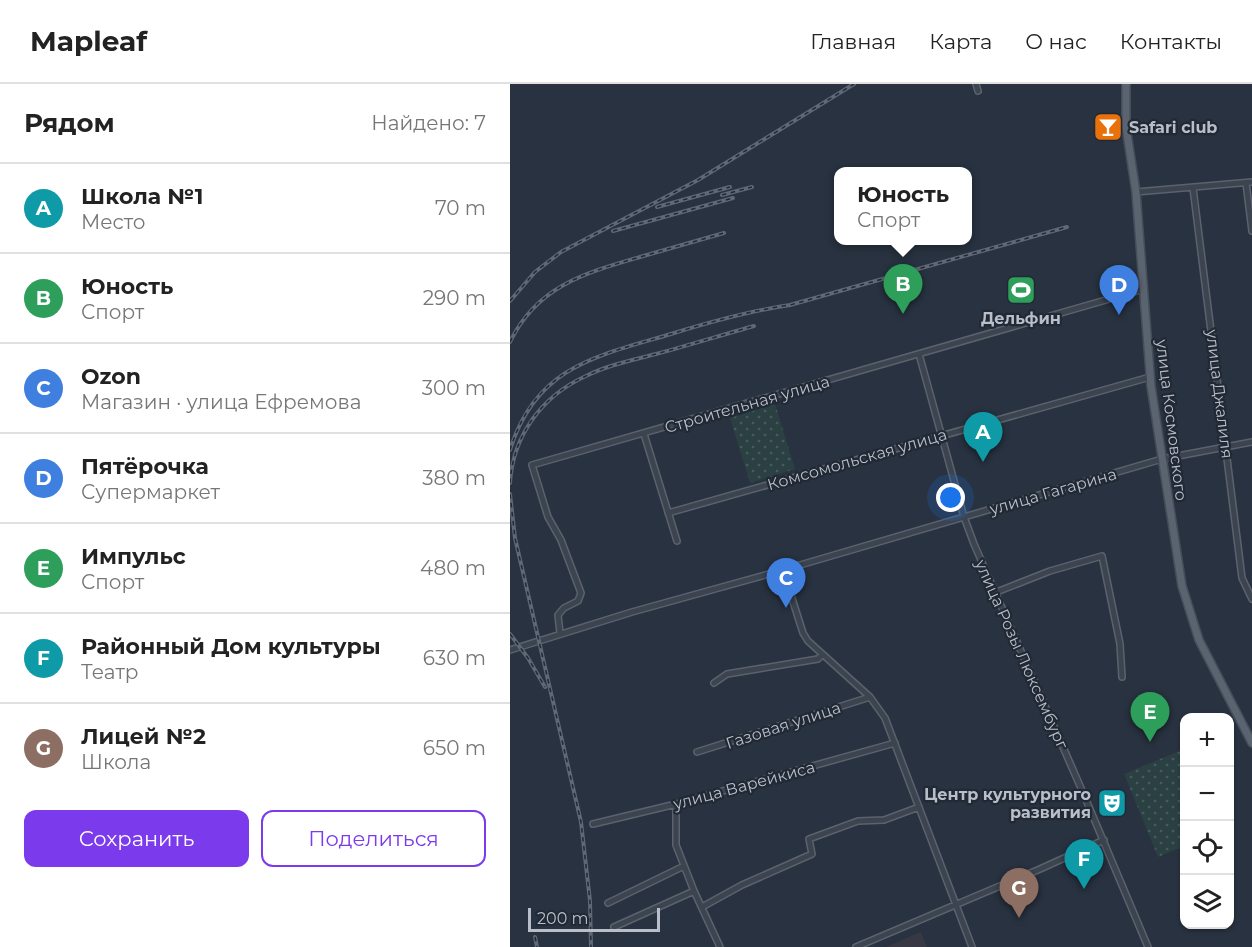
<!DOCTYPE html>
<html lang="ru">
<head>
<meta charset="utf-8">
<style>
  body { margin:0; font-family:Montserrat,sans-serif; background:#f2f2f2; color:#222 }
  .controls { position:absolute; right:18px; bottom:18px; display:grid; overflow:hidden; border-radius:12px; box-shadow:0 2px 4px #0004 }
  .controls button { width:54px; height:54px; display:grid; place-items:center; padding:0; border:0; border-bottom:2px solid #e0e0e0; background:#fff; color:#222; font:30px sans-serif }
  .scale { position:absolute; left:18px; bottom:15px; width:132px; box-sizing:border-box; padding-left:6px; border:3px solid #b9bfca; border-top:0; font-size:16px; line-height:21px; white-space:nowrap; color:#b9bfca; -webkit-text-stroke:4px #212935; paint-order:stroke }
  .you { position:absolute; left:441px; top:414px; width:21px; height:21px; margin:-15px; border:4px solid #fff; border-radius:50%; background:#1a73e8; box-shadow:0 0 0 9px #1a73e833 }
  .badge { display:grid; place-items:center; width:39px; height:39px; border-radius:50%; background:#7c3aed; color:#fff; font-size:20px; font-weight:700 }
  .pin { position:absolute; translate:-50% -50px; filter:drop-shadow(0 2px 3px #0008) }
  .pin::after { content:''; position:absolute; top:32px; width:21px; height:18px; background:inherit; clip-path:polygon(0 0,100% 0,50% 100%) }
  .popup { position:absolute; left:324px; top:83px; width:138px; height:78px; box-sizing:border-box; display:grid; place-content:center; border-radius:12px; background:#fff; filter:drop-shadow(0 2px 4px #0005); font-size:20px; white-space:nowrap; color:#767676 }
  .popup b { font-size:22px; color:#222 }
  .popup::after { content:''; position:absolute; left:50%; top:100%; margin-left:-12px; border:12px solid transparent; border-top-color:#fff }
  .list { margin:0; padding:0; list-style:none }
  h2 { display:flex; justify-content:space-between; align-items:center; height:78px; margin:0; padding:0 24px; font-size:26px }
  h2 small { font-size:20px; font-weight:400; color:#767676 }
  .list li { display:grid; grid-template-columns:39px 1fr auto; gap:18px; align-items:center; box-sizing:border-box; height:90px; padding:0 24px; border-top:2px solid #e0e0e0 }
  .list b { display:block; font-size:22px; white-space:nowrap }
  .list p { margin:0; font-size:20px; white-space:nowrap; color:#767676 }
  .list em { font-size:20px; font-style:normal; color:#767676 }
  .actions { display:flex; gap:12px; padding:18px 24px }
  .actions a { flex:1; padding:14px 0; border:2px solid #7c3aed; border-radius:12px; text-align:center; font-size:21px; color:#7c3aed }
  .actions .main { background:#7c3aed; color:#fff }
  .icon { flex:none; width:33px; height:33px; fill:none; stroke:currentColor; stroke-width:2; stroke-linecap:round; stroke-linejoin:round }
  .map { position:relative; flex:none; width:742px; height:863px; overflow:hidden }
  header { display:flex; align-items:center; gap:36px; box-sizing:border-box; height:84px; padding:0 30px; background:#fff; border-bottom:2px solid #e0e0e0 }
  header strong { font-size:28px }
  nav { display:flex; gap:33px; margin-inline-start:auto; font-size:21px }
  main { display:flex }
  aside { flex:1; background:#fff }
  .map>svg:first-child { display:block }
  .medical { fill:#383744 }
  .park { fill:url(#park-dots) }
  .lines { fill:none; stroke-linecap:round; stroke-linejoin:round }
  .minor-casing { stroke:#5a626d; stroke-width:8 }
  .major-casing { stroke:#464d59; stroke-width:10 }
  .minor { stroke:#3c4450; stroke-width:5 }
  .major { stroke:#5a6370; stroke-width:7 }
  .rail-casing { stroke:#5e6876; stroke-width:4 }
  .rail { stroke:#212935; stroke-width:1.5; stroke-dasharray:4.5; stroke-linecap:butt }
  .labels { text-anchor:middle; stroke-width:4.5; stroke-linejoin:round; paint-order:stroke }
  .poi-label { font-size:16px; font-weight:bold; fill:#b9bfca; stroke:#212935; text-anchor:start }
  .street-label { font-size:16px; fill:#b9bfca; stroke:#212935 }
</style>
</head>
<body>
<header>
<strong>Mapleaf</strong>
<nav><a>Главная</a><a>Карта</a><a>О нас</a><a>Контакты</a></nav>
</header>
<main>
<aside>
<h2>Рядом<small>Найдено: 7</small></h2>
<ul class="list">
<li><span class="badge" style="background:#0f9aa8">A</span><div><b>Школа №1</b><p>Место</p></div><em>70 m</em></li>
<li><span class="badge" style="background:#2e9e5b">B</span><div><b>Юность</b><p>Спорт</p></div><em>290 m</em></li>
<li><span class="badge" style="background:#3f7fe0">C</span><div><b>Ozon</b><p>Магазин · улица Ефремова</p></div><em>300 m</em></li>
<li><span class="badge" style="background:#3f7fe0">D</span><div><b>Пятёрочка</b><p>Супермаркет</p></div><em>380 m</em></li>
<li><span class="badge" style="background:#2e9e5b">E</span><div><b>Импульс</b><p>Спорт</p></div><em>480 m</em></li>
<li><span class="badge" style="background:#0f9aa8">F</span><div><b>Районный Дом культуры</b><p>Театр</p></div><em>630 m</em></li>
<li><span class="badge" style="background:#8d6e63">G</span><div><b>Лицей №2</b><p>Школа</p></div><em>650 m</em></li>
</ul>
<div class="actions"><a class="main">Сохранить</a><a>Поделиться</a></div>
</aside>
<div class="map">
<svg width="742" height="863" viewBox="0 0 742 863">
  <defs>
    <pattern id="park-dots" width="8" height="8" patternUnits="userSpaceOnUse" patternTransform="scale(1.5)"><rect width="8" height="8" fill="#2b4042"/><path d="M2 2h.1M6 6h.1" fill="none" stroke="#485a5c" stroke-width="1.8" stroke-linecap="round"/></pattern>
  </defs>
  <rect width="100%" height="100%" fill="#283240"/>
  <path class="medical" d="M411 848 417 863H376L410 848Z"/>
  <path class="park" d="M265 320 285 385 240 399 220 334Z
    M674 665V762L648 773 614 690Z"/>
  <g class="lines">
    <g class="minor-casing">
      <path id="minor" d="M466 0 468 7
        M736 99 742 147
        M683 104 732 494 742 515
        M626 108 742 98
        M409 270 454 433 464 460 574 711 638 863
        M134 350 167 457
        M158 429 640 293
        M273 486 293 549 298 557 360 613 375 634 462 863
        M484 509 540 487 592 472 610 560 612 593
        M50 549 48 531 54 524 68 517 71 509 51 456 38 433 22 381 634 205
        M0 566 122 528 273 486 652 375 742 358
        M204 599 217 590 308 575 312 571
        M187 668 360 613
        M166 720V761L184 807 210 863
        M83 740 166 720 385 659
        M98 819 174 782
        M192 823 232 801 302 770 299 755 348 737 374 736 409 723
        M104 843 184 807
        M346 863 530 785 594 756"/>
    </g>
    <g class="major-casing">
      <path id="major" d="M616 0V43L626 108 641 302 672 502 689 556 742 659"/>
    </g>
    <use href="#minor" class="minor"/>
    <use href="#major" class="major"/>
    <g class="rail-casing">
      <path id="rail" d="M212 111 242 103
        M147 123 220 103
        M103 147 223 114
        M0 217 25 188 51 168 188 96 344 0
        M0 258C27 202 75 189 130 173 158 165 186 157 214 149
        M0 366C26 282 87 272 161 250 200 238 239 227 280 221L557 143
        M0 399C3 351 32 312 76 292 98 281 123 276 146 270 179 261 212 251 244 242
        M0 410 5 454 71 738 80 817 81 863
        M0 550 18 574 35 603
        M25 853 27 863"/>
    </g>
    <use href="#rail" class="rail"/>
  </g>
  <defs>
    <g id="bar-square" transform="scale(1.5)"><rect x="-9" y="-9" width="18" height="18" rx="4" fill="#e8710a" stroke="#212935"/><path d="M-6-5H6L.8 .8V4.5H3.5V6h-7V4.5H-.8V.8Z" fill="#fff"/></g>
    <g id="stadium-square" transform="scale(1.5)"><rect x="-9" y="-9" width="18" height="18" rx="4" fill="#2e9e5b" stroke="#212935"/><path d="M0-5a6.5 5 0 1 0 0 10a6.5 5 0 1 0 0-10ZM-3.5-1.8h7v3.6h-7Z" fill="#fff"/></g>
    <g id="theatre-square" transform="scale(1.5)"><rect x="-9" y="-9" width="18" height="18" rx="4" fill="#0f9aa8" stroke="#212935"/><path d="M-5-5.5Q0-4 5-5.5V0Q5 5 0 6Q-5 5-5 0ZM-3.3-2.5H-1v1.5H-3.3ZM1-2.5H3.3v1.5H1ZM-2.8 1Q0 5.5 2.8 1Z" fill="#fff"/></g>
  </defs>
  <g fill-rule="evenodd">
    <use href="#bar-square" x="598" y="43"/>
    <use href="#stadium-square" x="511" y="206"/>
    <use href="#theatre-square" x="602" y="719"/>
  </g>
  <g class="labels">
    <g class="poi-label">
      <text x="619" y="49">Safari club</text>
      <text x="511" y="240" text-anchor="middle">Дельфин</text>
      <text x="581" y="716" text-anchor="end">Центр культурного<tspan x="581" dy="18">развития</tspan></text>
    </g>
    <g class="street-label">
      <text transform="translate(710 310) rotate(83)" y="6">улица Джалиля</text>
      <text transform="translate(237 320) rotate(-16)" y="6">Строительная улица</text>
      <text transform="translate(662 336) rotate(83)" y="6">улица Космовского</text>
      <text transform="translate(347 375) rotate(-16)" y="6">Комсомольская улица</text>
      <text transform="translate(543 407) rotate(-16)" y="6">улица Гагарина</text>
      <text transform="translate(512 570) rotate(66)" y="6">улица Розы Люксембург</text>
      <text transform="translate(273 641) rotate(-18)" y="6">Газовая улица</text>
      <text transform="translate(234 701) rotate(-15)" y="6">улица Варейкиса</text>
    </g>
  </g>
</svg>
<div class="controls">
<button>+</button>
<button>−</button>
<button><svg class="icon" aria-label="locate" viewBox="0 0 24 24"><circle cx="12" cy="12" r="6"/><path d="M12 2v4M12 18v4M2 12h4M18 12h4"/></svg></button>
<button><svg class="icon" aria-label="layers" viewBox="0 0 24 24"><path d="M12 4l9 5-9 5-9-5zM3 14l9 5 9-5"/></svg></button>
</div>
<div class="scale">200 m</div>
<div class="you"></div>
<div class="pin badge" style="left:473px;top:378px;background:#0f9aa8">A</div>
<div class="pin badge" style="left:393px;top:230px;background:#2e9e5b">B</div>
<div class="popup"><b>Юность</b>Спорт</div>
<div class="pin badge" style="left:276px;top:524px;background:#3f7fe0">C</div>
<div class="pin badge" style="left:609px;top:231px;background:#3f7fe0">D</div>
<div class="pin badge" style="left:640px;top:658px;background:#2e9e5b">E</div>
<div class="pin badge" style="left:574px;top:805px;background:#0f9aa8">F</div>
<div class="pin badge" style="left:509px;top:834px;background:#8d6e63">G</div>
</div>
</main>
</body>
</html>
